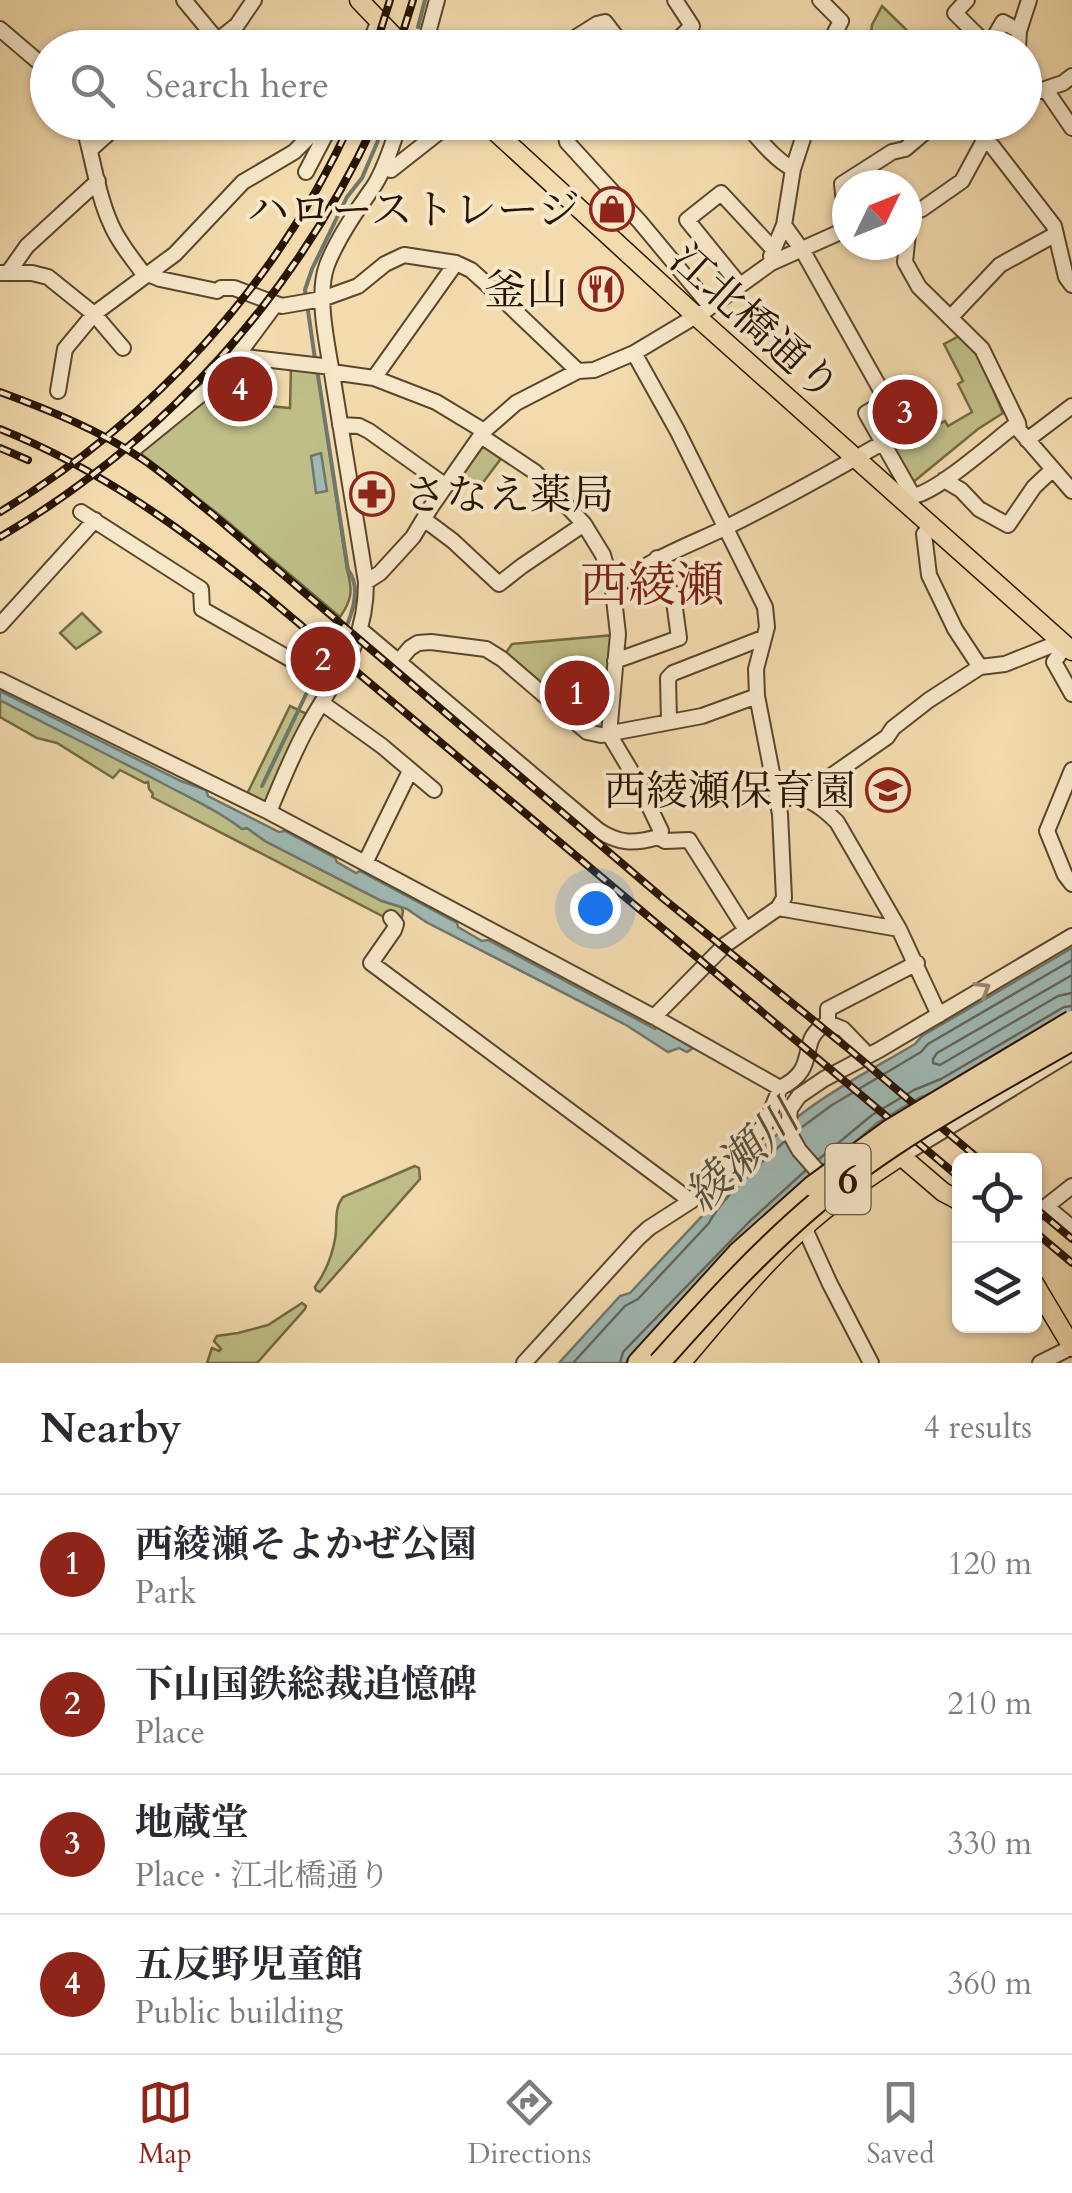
<!DOCTYPE html>
<html lang="en">
<head>
<meta charset="utf-8">
<style>
  body { margin:0; font-family:Cardo,"Noto Serif JP",serif; background:#f7f7f7; color:#2b2b33 }
  .controls { position:absolute; right:30px; bottom:30px; display:grid; overflow:hidden; border-radius:15px; box-shadow:0 2px 8px #0004 }
  .controls button { width:90px; height:90px; display:grid; place-items:center; padding:0; border:0; border-bottom:2px solid #e1e1e2; background:#fff; color:#2b2b33; font:50px sans-serif }
  .compass { position:absolute; left:832px; top:170px; width:90px; height:90px; border-radius:50%; background:#fff; box-shadow:0 2px 8px #0004; rotate:47deg }
  .you { position:absolute; left:595px; top:908px; width:35px; height:35px; margin:-25px; border:8px solid #fff; border-radius:50%; background:#1a73e8; box-shadow:0 0 0 15px #1a73e833 }
  .badge { display:grid; place-items:center; width:65px; height:65px; border-radius:50%; background:#8f2418; color:#fff; font-size:32px; font-weight:700 }
  .pin { position:absolute; translate:-50% -50%; border:5px solid #fff; box-shadow:0 2px 10px #0006 }
  .list { margin:0; padding:0; list-style:none }
  h2 { display:flex; justify-content:space-between; align-items:center; height:130px; margin:0; padding:0 40px; font-size:42px }
  h2 small { font-size:32px; font-weight:400; color:#7c7c81 }
  .list li { display:grid; grid-template-columns:65px 1fr auto; gap:30px; align-items:center; box-sizing:border-box; height:140px; padding:0 40px; border-top:2px solid #e1e1e2 }
  .list b { display:block; font-size:38px; white-space:nowrap }
  .list p { margin:0; font-size:32px; white-space:nowrap; color:#7c7c81 }
  .list em { font-size:32px; font-style:normal; color:#7c7c81 }
  .icon { flex:none; width:55px; height:55px; fill:none; stroke:currentColor; stroke-width:2; stroke-linecap:round; stroke-linejoin:round }
  .map { position:relative; flex:none; width:1072px; height:1363px; overflow:hidden }
  .search { position:absolute; background:#fff; box-shadow:0 2px 8px #0004; left:30px; right:30px; top:30px; height:110px; display:flex; align-items:center; gap:25px; box-sizing:border-box; padding:0 35px; border-radius:55px; color:#7c7c81; font-size:38px }
  .sheet { height:690px; background:#fff }
  nav { display:flex; justify-content:space-around; align-items:center; box-sizing:border-box; height:140px; border-top:2px solid #e1e1e2; background:#fff; font-size:28px; color:#7c7c81 }
  nav a { display:grid; justify-items:center; gap:5px }
  nav .on { color:#8f2418 }
  .map>svg:first-child { display:block }
  .green { fill:#bfbe87; stroke:#746944; stroke-width:2.5 }
  .water { fill:#9fb9b5; stroke:#6f776d; stroke-width:2.5 }
  .lines { fill:none; stroke-linecap:round; stroke-linejoin:round }
  .shore { stroke:#64665b; stroke-width:2.5 }
  .stream { stroke:#6f776d; stroke-width:4 }
  .minor-casing { stroke:#5b462c; stroke-width:18 }
  .major-casing { stroke:#281401; stroke-width:21 }
  .highway-casing { stroke:#281401; stroke-width:24 }
  .minor { stroke:#f7e8ca; stroke-width:14 }
  .major { stroke:#f3dbae; stroke-width:18 }
  .highway { stroke:#f3dbae; stroke-width:20 }
  .rail-casing { stroke:#281401; stroke-width:8 }
  .rail { stroke:#f7e8ca; stroke-width:4; stroke-dasharray:11; stroke-linecap:butt }
  .highway-bridge-casing { stroke:#281401; stroke-width:24; stroke-linecap:butt }
  .highway-bridge { stroke:#f3dbae; stroke-width:20 }
  .oneway { stroke:#9a8970 }
  .labels { text-anchor:middle; stroke-width:8; stroke-linejoin:round; paint-order:stroke }
  .shield { fill:#f7e8ca; stroke:#66543d; stroke-width:2.5 }
  .shield-label { font-size:40px; font-weight:bold; fill:#281401 }
  .poi-label { font-size:42px; fill:#281401; stroke:#f7e8ca; text-anchor:end }
  .street-label { font-size:42px; fill:#281401; stroke:#f7e8ca }
  .water-label { font-size:45px; font-style:italic; fill:#524e40; stroke:#f7e8ca }
  .quarter-label { font-size:48px; fill:#7a1f14; stroke:#f7e8ca }
</style>
</head>
<body>
<div class="map">
<svg width="1072" height="1363" viewBox="0 0 1072 1363">
  <rect width="100%" height="100%" fill="#f3dbae"/>
  <filter id="stains"><feTurbulence type="fractalNoise" baseFrequency=".002" numOctaves="4"/><feColorMatrix values="0 0 0 0 .2 0 0 0 0 .09 0 0 0 0 .02 0 0 0 .5 -.17"/></filter>
  <radialGradient id="worn" r=".72"><stop offset=".6" stop-color="#630" stop-opacity="0"/><stop offset="1" stop-color="#630" stop-opacity=".3"/></radialGradient>
  <path class="green" d="M882 6 924 47H869L872 25Z
    M961 335 976 350 1003 413 978 429 912 483 893 451 939 420 941 423 945 421 948 426 972 412 958 384 963 381 944 344Z
    M291 365 317 368 347 570C353 590 352 600 340 617L222 517 135 449 198 399 290 408Z
    M485 443 503 456 478 489 461 477Z
    M82 613 101 632 76 649 60 633Z
    M615 635 604 732 588 729 503 657 512 644Z
    M0 700 144 772 226 817 242 829 247 828 265 841 382 901 401 906 403 911 402 917 397 920H390L152 797 153 794 149 789 148 782 145 783 120 770 113 778 57 743 37 738 0 717Z
    M290 706 309 715 266 805 247 794Z
    M415 1166 419 1168 420 1179 323 1289 320 1292 316 1290 315 1287C325 1273 332 1256 335 1239 338 1224 333 1210 343 1197Z
    M302 1303 306 1306 305 1309 257 1363H207L212 1348 219 1351 221 1349 214 1341 217 1336 238 1333 268 1325Z"/>
  <path class="water" d="M321 453 327 491 316 493 311 456Z
    M0 691 181 781 206 790 208 796 279 832 285 831 335 858 337 862 356 873 360 871 457 923 458 927 482 941 488 940 655 1029 657 1027 693 1048 687 1052 679 1048 668 1052 626 1025 426 922 407 909 382 901 265 841 247 828 242 829C217 810 188 797 160 782 107 754 53 728 0 700Z
    M1072 948V1013L945 1088 919 1098 877 1123 757 1229 627 1363H559L620 1296 630 1293 702 1216 705 1208C733 1178 762 1146 795 1119 831 1090 875 1068 915 1044L922 1036Z"/>
  <g class="lines">
    <path class="shore" d="M1072 975 937 1053 933 1059V1063L940 1065 1058 996 1072 993
      M798 1130 832 1105 921 1052 928 1044 1072 960
      M819 1159 872 1115 914 1090 941 1079 1064 1007 1072 1006
      M573 1363 625 1306 638 1299 709 1223C722 1197 762 1162 784 1142
      M620 1363 623 1352 750 1221 805 1171"/>
    <path class="stream" d="M418 27 425 0
      M315 359 305 290 312 269 347 197 362 178 386 122
      M317 369 348 570C368 595 339 650 318 669
      M262 786 311 684"/>
    <g class="minor-casing">
      <path id="minor" d="M184 0 217 40
        M820 0 841 21 827 48
        M967 0 955 13 988 46
        M0 29 48 70
        M208 48 237 25 254 0
        M368 48 379 20
        M424 48 437 0
        M559 48 597 24 605 22 625 48
        M669 48 692 26 675 0
        M988 48 1003 22 1019 31
        M1018 48 1019 31 1029 0
        M1046 90 1072 128
        M1024 96 1063 83 1072 76
        M82 122C93 155 96 191 110 222 118 242 133 259 145 276
        M560 122 565 129 567 142 640 222 710 306
        M744 122C759 139 774 159 793 169
        M986 138 1054 226 1066 277 1072 285
        M91 149 121 122
        M383 168 391 170 452 122
        M306 172 332 122
        M907 214 922 209 962 181 994 122
        M910 214 905 262 919 287 982 349 1018 423 1019 430 1072 491
        M784 225 804 253 887 401 866 413 913 496
        M847 229 842 184 892 152 905 149 937 122
        M771 256 784 225 793 169 805 132V122
        M0 273H32L48 277 94 314 123 348
        M8 273 27 246 98 181
        M148 274 160 279 217 291 221 288H234L282 306 322 299 358 286 385 264 404 255 456 263 471 270 492 289 578 371
        M739 284 687 220 721 193 773 249
        M950 318 1000 265 1056 234
        M634 353 677 430 765 607 767 627 756 669 757 696 780 814 784 898 778 908 725 945 654 1017
        M237 356 331 367
        M332 372 374 378 436 402 484 431
        M374 378 456 263
        M58 391 65 349 94 314 175 254 243 182 294 152 311 135 319 122
        M340 425 359 426 369 431 446 486
        M1027 440 1072 406
        M135 448 220 379 275 305
        M944 480 961 490 979 509 1008 525 1034 487 1052 470
        M910 500 913 496C938 492 995 440 1018 423
        M81 512 201 589 202 609 334 684
        M425 520 453 541 499 584 522 566 584 524
        M931 526 924 534 929 575 955 629 980 667
        M366 582 380 573 413 537 431 507 484 431 516 403 578 371 594 370 634 353 706 310 771 263 847 229
        M613 590C647 559 688 546 729 526 781 500 832 472 882 443
        M0 625 95 520
        M361 630 598 830C619 844 634 844 658 837L661 831 637 781 609 734 618 634 613 590 603 555 584 524 535 472 481 436
        M1066 645 1054 662 1072 694
        M615 661 679 638 674 601 657 558
        M398 662 410 648 418 643 431 642 486 649 502 659 587 732 601 735 702 716 757 696
        M0 680 269 812 654 1017 780 1088C823 1067 794 1040 828 1023L843 1029 868 1055
        M322 703 382 746 434 790
        M669 722 668 678 673 673 763 638
        M1072 770 1047 831 1065 875 1072 884
        M805 798 811 790 887 737 893 728 929 700 980 667 1005 664 1050 646
        M778 801C801 790 821 806 837 822L899 929 939 1015
        M269 812C281 783 293 753 308 726 337 673 366 647 366 582 356 517 345 452 334 386 329 351 315 298 327 265 338 237 357 210 374 186 386 167 392 144 400 122
        M658 837 665 841 689 840 746 930
        M365 863 410 771
        M778 908 899 929
        M391 918 396 924 394 930 371 963 691 1201
        M828 1023V1009L917 963
        M901 1156 1072 1052
        M828 1183 799 1150 788 1130 790 1109 799 1096 824 1079 879 1050 1072 936
        M1047 1207 1072 1228
        M1034 1216 1072 1186
        M804 1227 830 1284 871 1363
        M524 1363 638 1238 649 1228 691 1201 758 1132 766 1124 780 1088
        M1040 1363 1072 1347"/>
    </g>
    <g class="major-casing">
      <path id="major" d="M359 0 405 48
        M485 122 696 316 1072 651
        M1034 1283 1072 1347
        M681 1363C720 1318 756 1271 801 1230 831 1202 866 1179 901 1156L943 1192 960 1201"/>
    </g>
    <g class="highway-casing">
      <path id="highway" d="M638 1363 738 1253 813 1186"/>
    </g>
    <use href="#minor" class="minor"/>
    <use href="#major" class="major"/>
    <use href="#highway" class="highway"/>
    <g class="rail-casing">
      <path id="rail" d="M375 48 390 0
        M398 48 413 0
        M0 392C49 410 99 430 142 459 166 475 188 495 211 513L665 900 850 1050 980 1160
        M0 429C102 470 180 528 265 595L960 1178
        M0 448 28 460
        M0 512C152 420 277 285 351 122
        M0 537C165 440 295 296 375 122
        M1034 1207 1072 1239
        M1034 1231 1072 1263"/>
    </g>
    <use href="#rail" class="rail"/>
    <g class="highway-bridge-casing">
      <path id="highway-bridge" d="M813 1186 890 1130 1072 1021
        M659 1363C710 1306 761 1249 820 1200 896 1136 987 1089 1072 1040"/>
    </g>
    <use href="#highway-bridge" class="highway-bridge"/>
  </g>
  <defs><path id="oneway-chevron" d="M-2-3.5L2.5 0L-2 3.5" fill="none" stroke-width="1.6" stroke-linecap="round" stroke-linejoin="round" transform="scale(2.5)"/></defs>
  <use class="oneway" href="#oneway-chevron" transform="translate(983 989) rotate(-31)"/>
  <defs>
    <g id="shop-ring" transform="scale(2.25)"><circle r="9.5" fill="#f7e8ca" stroke="#8f2418" stroke-width="1.5"/><path d="M-5-2.5h2.3a2.7 3.5 0 0 1 5.4 0H5L5.5 6h-11ZM-1.5-2.5h3a1.5 2.3 0 0 0-3 0Z" fill="#8f2418"/></g>
    <g id="restaurant-ring" transform="scale(2.25)"><circle r="9.5" fill="#f7e8ca" stroke="#8f2418" stroke-width="1.5"/><path d="M-5-6h1v4h1v-4h1v4h1v-4h1v5L-1.5 .5V6h-2V.5L-5-1ZM5-6V6H3V1.5H1.5Q1.5-4 5-6Z" fill="#8f2418"/></g>
    <g id="pharmacy-ring" transform="scale(2.25)"><circle r="9.5" fill="#f7e8ca" stroke="#8f2418" stroke-width="1.5"/><path d="M-2-6h4v4h4v4h-4v4h-4v-4h-4v-4h4Z" fill="#8f2418"/></g>
    <g id="school-ring" transform="scale(2.25)"><circle r="9.5" fill="#f7e8ca" stroke="#8f2418" stroke-width="1.5"/><path d="M0-5L7-2L0 1L-7-2ZM-4 1L0 2.5L4 1V4Q0 6-4 4Z" fill="#8f2418"/></g>
  </defs>
  <g fill-rule="evenodd">
    <use href="#shop-ring" x="612" y="209"/>
    <use href="#restaurant-ring" x="601" y="289"/>
    <use href="#pharmacy-ring" x="372" y="494"/>
    <use href="#school-ring" x="888" y="790"/>
  </g>
  <g class="labels">
    <rect class="shield" x="825.5" y="1144" width="45" height="70" rx="8"/>
    <g class="shield-label">
      <text x="848" y="1193">6</text>
    </g>
    <g class="poi-label">
      <text x="580" y="224">ハローストレージ</text>
      <text x="568" y="304">釜山</text>
      <text x="404" y="509" text-anchor="start">さなえ薬局</text>
      <text x="856" y="805">西綾瀬保育園</text>
    </g>
    <g class="street-label">
      <text transform="translate(756 322) rotate(42)" y="15">江北橋通り</text>
    </g>
    <g class="water-label">
      <text transform="translate(741 1156) rotate(-43)" y="16">綾瀬川</text>
    </g>
    <g class="quarter-label">
      <text x="652" y="601">西綾瀬</text>
    </g>
  </g>
  <rect width="100%" height="100%" filter="url(#stains)"/>
  <rect width="100%" height="100%" fill="url(#worn)"/>
</svg>
<div class="controls">
<button><svg class="icon" aria-label="locate" viewBox="0 0 24 24"><circle cx="12" cy="12" r="6"/><path d="M12 2v4M12 18v4M2 12h4M18 12h4"/></svg></button>
<button><svg class="icon" aria-label="layers" viewBox="0 0 24 24"><path d="M12 4l9 5-9 5-9-5zM3 14l9 5 9-5"/></svg></button>
</div>
<svg class="compass" viewBox="-18 -18 36 36"><path d="M0-13l5 13h-10z" fill="#e53935"/><path d="M0 13l5-13h-10z" fill="#7c7c81"/></svg>
<div class="you"></div>
<div class="pin badge" style="left:577px;top:693px">1</div>
<div class="pin badge" style="left:323px;top:659px">2</div>
<div class="pin badge" style="left:905px;top:412px">3</div>
<div class="pin badge" style="left:240px;top:389px">4</div>
<div class="search"><svg class="icon" aria-label="search" viewBox="0 0 24 24"><circle cx="10" cy="10" r="6"/><path d="M15 15l6 6"/></svg>Search here</div>
</div>
<section class="sheet">
<h2>Nearby<small>4 results</small></h2>
<ul class="list">
<li><span class="badge">1</span><div><b>西綾瀬そよかぜ公園</b><p>Park</p></div><em>120 m</em></li>
<li><span class="badge">2</span><div><b>下山国鉄総裁追憶碑</b><p>Place</p></div><em>210 m</em></li>
<li><span class="badge">3</span><div><b>地蔵堂</b><p>Place · 江北橋通り</p></div><em>330 m</em></li>
<li><span class="badge">4</span><div><b>五反野児童館</b><p>Public building</p></div><em>360 m</em></li>
</ul>
</section>
<nav>
<a class="on"><svg class="icon" aria-label="map" viewBox="0 0 24 24"><path d="M3 6l6-2 6 2 6-2v14l-6 2-6-2-6 2zM9 4v14M15 6v14"/></svg>Map</a>
<a><svg class="icon" aria-label="directions" viewBox="0 0 24 24"><path d="M12 3l9 9-9 9-9-9zM9 14v-3h6M13 9l2 2-2 2"/></svg>Directions</a>
<a><svg class="icon" aria-label="saved" viewBox="0 0 24 24"><path d="M7 4h10v16l-5-4-5 4z"/></svg>Saved</a>
</nav>
</body>
</html>
